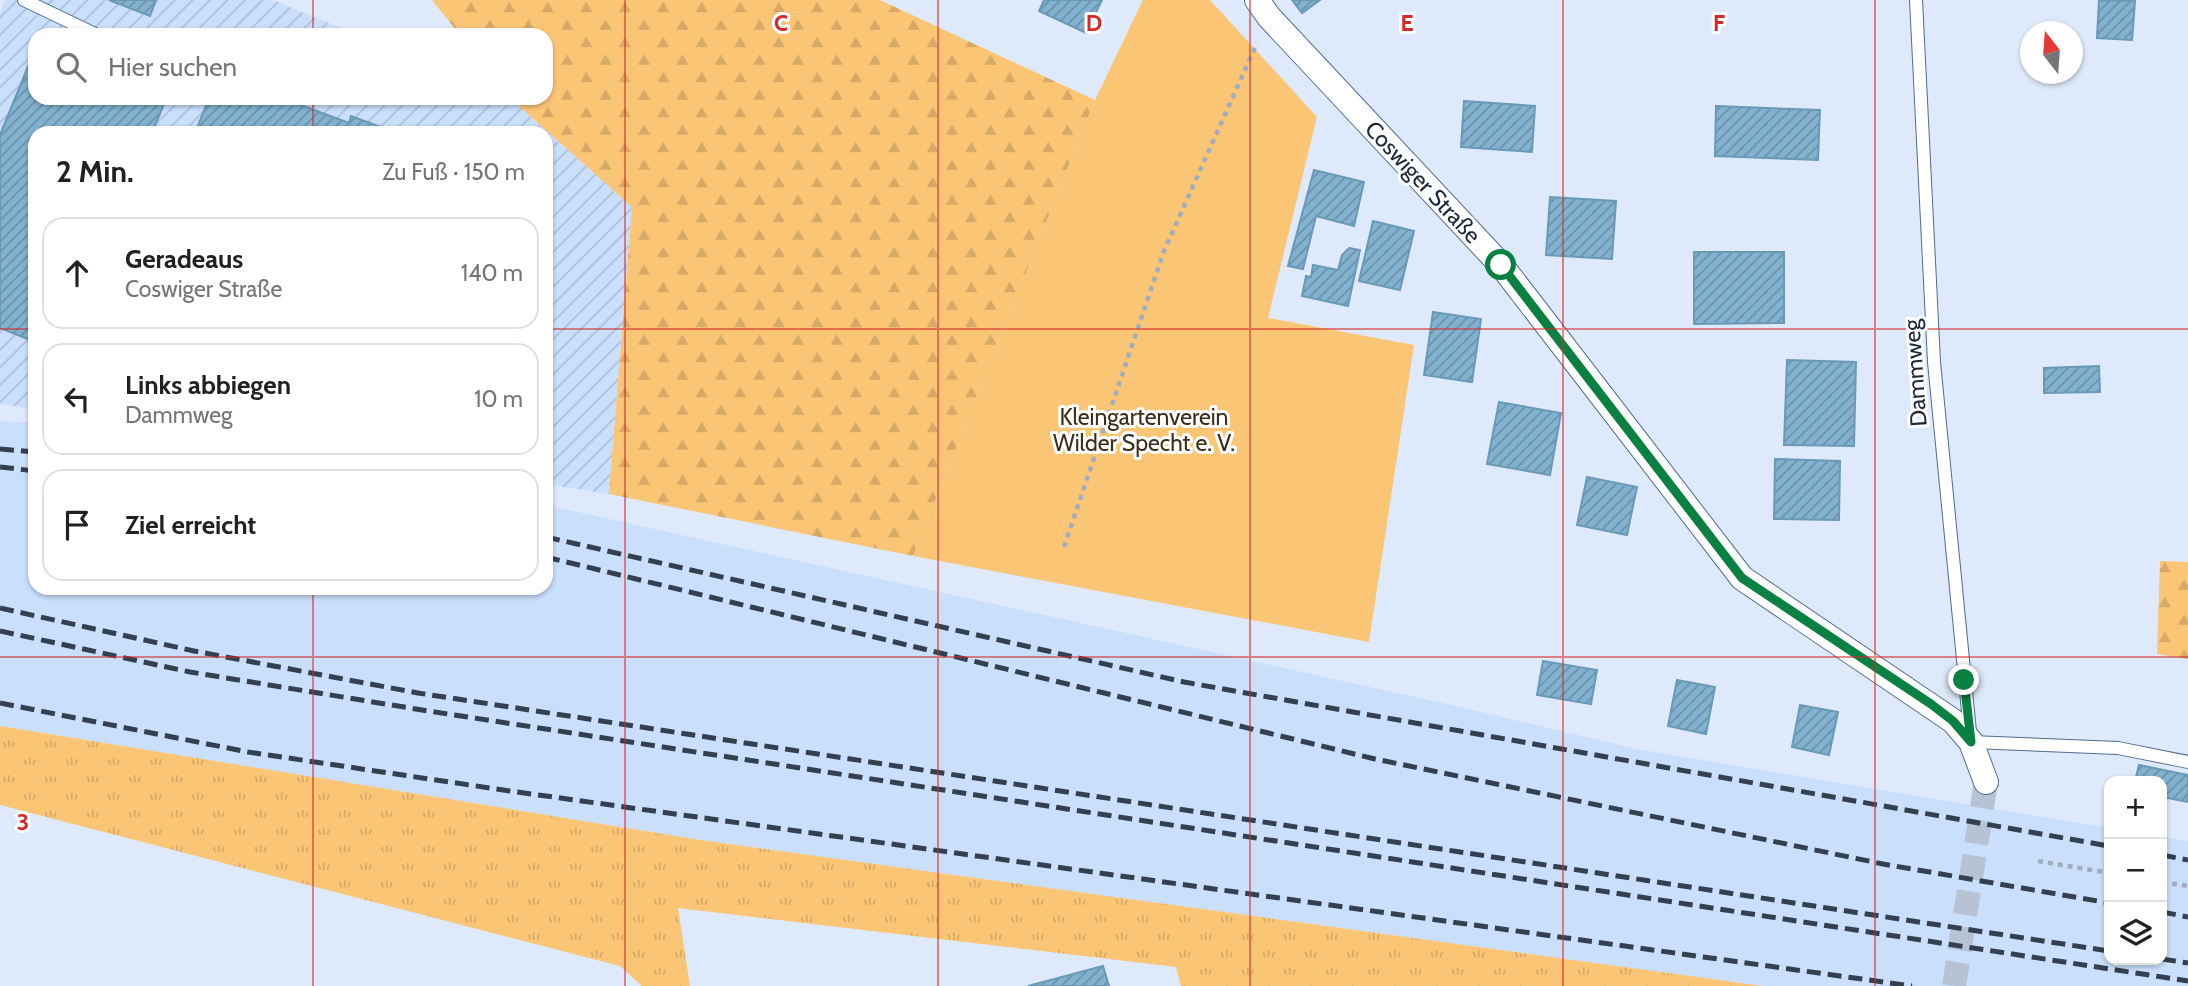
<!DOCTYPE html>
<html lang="de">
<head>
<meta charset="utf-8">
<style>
  body { margin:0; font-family:Cabin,sans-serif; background:#f6f6f6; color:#202124 }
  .controls { position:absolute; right:21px; bottom:21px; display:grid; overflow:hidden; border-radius:14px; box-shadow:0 2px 5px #0004 }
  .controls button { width:63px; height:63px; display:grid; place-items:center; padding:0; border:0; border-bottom:2px solid #e0e0e0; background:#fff; color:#202124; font:35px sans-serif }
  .compass { position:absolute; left:2020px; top:21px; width:63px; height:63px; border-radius:50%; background:#fff; box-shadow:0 2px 5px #0004; rotate:343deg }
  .stop { position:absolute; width:21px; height:21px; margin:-16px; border:5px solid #0b8043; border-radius:50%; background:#fff }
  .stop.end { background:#0b8043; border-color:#fff; box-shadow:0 2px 7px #0008 }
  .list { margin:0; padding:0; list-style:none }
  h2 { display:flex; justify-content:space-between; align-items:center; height:91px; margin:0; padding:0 28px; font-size:30px }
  h2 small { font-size:23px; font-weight:400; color:#757577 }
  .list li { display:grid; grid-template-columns:46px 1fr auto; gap:21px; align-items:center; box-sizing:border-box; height:112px; margin:0 14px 14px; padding:0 14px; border:2px solid #e0e0e0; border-radius:21px }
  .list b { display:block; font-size:26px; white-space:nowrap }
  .list p { margin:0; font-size:23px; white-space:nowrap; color:#757577 }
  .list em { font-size:23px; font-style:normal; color:#757577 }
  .icon { flex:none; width:38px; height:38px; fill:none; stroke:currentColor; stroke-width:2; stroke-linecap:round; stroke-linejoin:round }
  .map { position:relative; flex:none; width:2188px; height:986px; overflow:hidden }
  .search { position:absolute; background:#fff; box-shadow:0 2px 5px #0004; left:28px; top:28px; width:525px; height:77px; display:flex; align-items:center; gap:18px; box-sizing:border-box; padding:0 24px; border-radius:21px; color:#757577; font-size:26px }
  .panel { position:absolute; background:#fff; box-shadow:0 2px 5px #0004; left:28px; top:126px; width:525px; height:469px; border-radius:21px }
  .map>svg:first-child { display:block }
  .built { fill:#cadffc }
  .industrial { fill:url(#industrial-furrows) }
  .grass { fill:url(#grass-tufts) }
  .forest { fill:url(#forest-firs) }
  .green { fill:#fbc576 }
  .building { fill:url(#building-hatch); stroke:#6a99b6; stroke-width:2 }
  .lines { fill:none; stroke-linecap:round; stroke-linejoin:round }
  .street-tunnel { stroke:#b7c3d4; stroke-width:24; stroke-dasharray:24 12; stroke-linecap:butt }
  .lane-casing { stroke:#516c91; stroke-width:14 }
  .street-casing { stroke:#516c91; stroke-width:26 }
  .path { stroke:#a1adbd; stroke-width:4.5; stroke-dasharray:5 5; stroke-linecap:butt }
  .lane { stroke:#fff; stroke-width:12 }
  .street { stroke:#fff; stroke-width:24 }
  .rail { stroke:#34404f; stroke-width:5; stroke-dasharray:14 7; stroke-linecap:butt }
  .route { stroke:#0b8043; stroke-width:9 }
  .grid { fill:none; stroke:#d62828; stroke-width:2; stroke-opacity:0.55 }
  .labels { text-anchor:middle; stroke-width:6; stroke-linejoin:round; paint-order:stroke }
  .street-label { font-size:23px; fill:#1c2837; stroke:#fff }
  .park-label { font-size:23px; fill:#3b2d19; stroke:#fff }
  .grid-label { font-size:23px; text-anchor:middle; font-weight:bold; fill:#d62828; stroke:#fff; stroke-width:6; stroke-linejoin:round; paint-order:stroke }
</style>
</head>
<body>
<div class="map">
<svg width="2188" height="986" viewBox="0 0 2188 986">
  <defs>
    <pattern id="industrial-furrows" width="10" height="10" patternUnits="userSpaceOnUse" patternTransform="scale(1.75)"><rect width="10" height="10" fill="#cadffc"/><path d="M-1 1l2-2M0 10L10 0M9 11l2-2" fill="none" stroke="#adbfd9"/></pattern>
    <pattern id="grass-tufts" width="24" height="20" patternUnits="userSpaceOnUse" patternTransform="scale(1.75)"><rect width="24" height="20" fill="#fbc576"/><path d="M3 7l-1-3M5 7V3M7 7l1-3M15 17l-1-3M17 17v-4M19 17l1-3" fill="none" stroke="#d7a967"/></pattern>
    <pattern id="forest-firs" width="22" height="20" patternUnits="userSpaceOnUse" patternTransform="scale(1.75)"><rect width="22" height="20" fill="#fbc576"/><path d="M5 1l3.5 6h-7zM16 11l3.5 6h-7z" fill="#d7a967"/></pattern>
    <pattern id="building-hatch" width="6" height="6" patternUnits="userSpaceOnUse" patternTransform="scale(1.75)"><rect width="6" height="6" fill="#83b2d0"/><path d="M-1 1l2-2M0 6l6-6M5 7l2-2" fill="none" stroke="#6a91aa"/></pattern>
  </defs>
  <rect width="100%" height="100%" fill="#deeafb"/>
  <path class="built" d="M0 421 35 423V588H546V505L1447 704 1637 749 2109 828V960H2162V837L2188 841V986H1763L700 840 0 726Z"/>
  <path class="industrial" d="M5 0H273L358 35H35V98H510L632 207 609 494 546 484V133H35V409L0 404V13Z"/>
  <path class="grass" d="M0 726 700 840 1763 986H1181L1176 967 678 908 690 986H642L620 966 0 805Z"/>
  <path class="forest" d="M432 0H880L1095 100 913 556 609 494 632 207 510 98H546V35H460Z
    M2160 561 2188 562V659L2157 654Z"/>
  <path class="green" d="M1143 0H1210L1317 117 1268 318 1414 345 1369 642 913 556 1095 100Z"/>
  <path class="building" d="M109 0H156L150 16Z
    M1044 0H1102L1086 33 1039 11Z
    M1292 0H1320L1302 13Z
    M2099 0 2135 1 2132 40 2097 38Z
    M34 52 35 98H149L164 104 152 133H35V342L0 328V135Z
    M209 98H282L349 123 351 116 397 133H195Z
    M1464 101 1535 106 1532 152 1461 147Z
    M1716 106 1820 110 1818 160 1715 156Z
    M1314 170 1364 182 1354 226 1316 216 1303 269 1288 266Z
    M1550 197 1616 201 1612 259 1546 255Z
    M1373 221 1414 231 1400 290 1359 281Z
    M1349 248 1360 250 1348 306 1302 296 1306 276 1311 277 1313 265 1338 270 1342 255Z
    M1694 252H1784V323L1694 324Z
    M1433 312 1481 319 1472 382 1424 375Z
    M1787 360 1856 362 1854 446 1784 445Z
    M2099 366 2100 392 2044 393V368Z
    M1499 402 1561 413 1550 475 1487 464Z
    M1775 459 1840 461 1839 520 1774 519Z
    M1587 477 1637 487 1627 535 1577 525Z
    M1543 661 1597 670 1591 704 1537 695Z
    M1677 680 1715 687 1706 734 1668 726Z
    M1800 705 1838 712 1829 755 1792 747Z
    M2139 765 2188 775V802L2162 797V781H2135Z
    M1103 966 1109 986H1028Z"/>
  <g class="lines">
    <path class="street-tunnel" d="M1954 986 1986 782"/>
    <g class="lane-casing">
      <path id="lane" d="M24 0 97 35
        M1916 0 1934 362 1971 742 2118 748 2188 762"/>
    </g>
    <g class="street-casing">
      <path id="street" d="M1257 0 1269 17 1501 265 1742 578 1953 721 1971 742 1986 782"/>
    </g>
    <path class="path" d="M1064 547 1164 251 1257 43
      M2038 861 2109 873
      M2162 882 2188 886"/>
    <use href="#lane" class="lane"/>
    <use href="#street" class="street"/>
    <path class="rail" d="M0 449 35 452
      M0 467 35 471
      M546 537 1184 682 2109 846
      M546 557 1375 759 1883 864 2109 903
      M0 608 194 651 418 693 2109 951
      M0 631 190 672 422 710 2188 981
      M0 703 248 752 510 791 1912 986
      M2162 855 2188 860
      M2162 912 2188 917
      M2162 959 2188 963"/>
  </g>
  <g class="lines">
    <path class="route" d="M1501 265 1742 578 1931 704 1953 721 1971 742 1964 680"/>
  </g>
  <path class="grid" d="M313 0V35M625 0V986M938 0V986M1250 0V986M1563 0V986M1875 0V986M313 98V133M0 329H35M546 329H2188M313 588V986M0 657H2188"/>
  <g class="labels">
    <g class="street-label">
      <text transform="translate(1423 182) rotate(47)" y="8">Coswiger Straße</text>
      <text transform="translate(1915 373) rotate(-94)" y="8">Dammweg</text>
    </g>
    <g class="park-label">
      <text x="1144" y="425">Kleingartenverein<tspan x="1144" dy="26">Wilder Specht e. V.</tspan></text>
    </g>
  </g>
  <g class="grid-label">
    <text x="781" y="31">C</text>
    <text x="1094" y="31">D</text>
    <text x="1407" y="31">E</text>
    <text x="1719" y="31">F</text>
    <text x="23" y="830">3</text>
  </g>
</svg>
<div class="controls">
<button>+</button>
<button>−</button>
<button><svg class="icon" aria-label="layers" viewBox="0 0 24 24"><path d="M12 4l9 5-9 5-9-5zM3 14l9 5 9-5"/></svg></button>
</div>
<svg class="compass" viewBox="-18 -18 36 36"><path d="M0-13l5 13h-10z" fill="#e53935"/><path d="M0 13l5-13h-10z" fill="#757577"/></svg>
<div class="stop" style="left:1501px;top:265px"></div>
<div class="stop end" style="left:1964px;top:680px"></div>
<div class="search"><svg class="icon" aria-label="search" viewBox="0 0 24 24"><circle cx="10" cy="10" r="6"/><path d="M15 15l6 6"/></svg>Hier suchen</div>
<section class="panel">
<h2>2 Min.<small>Zu Fuß · 150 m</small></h2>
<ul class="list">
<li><svg class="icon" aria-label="ahead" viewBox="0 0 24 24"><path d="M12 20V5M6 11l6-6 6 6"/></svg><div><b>Geradeaus</b><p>Coswiger Straße</p></div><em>140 m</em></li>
<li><svg class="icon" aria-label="left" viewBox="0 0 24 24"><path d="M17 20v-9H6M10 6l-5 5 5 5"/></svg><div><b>Links abbiegen</b><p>Dammweg</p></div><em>10 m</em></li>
<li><svg class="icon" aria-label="arrive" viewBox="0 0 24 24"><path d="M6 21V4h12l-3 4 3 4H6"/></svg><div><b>Ziel erreicht</b></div></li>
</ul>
</section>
</div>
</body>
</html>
